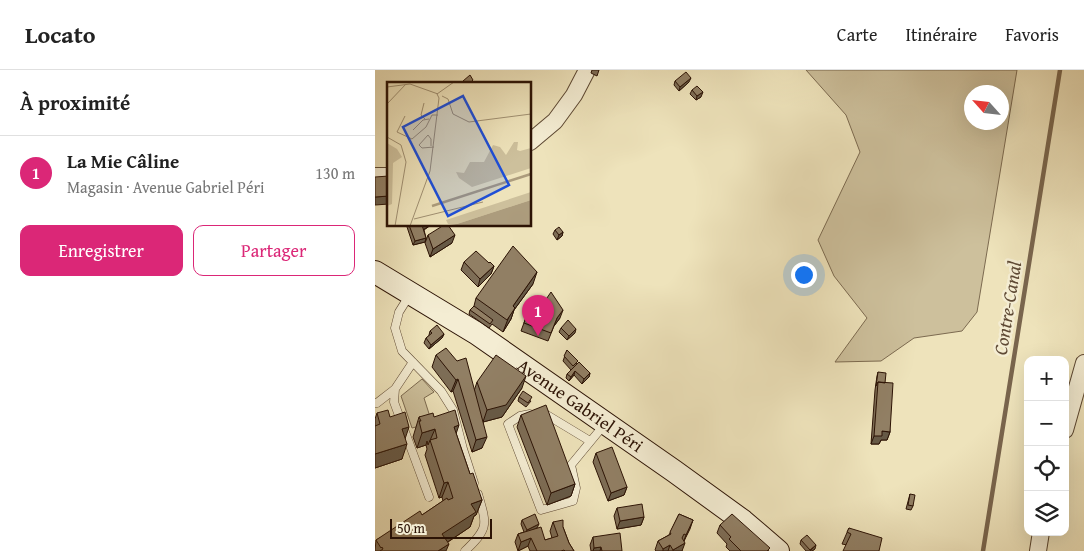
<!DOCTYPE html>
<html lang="fr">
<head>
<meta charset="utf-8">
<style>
  body { margin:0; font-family:"Gentium Book Plus",serif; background:#f6f6f6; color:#222 }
  .controls { position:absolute; right:15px; bottom:15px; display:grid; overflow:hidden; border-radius:10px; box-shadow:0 5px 20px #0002 }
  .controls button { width:45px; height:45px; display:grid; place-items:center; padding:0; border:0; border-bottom:1px solid #e0e0e0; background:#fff; color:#222; font:25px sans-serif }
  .compass { position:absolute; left:589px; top:15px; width:45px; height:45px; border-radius:50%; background:#fff; box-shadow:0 5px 20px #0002; rotate:297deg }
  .scale { position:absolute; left:15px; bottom:12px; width:102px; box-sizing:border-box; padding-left:5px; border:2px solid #2c1305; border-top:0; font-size:14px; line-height:18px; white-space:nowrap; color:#2c1305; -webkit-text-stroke:4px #f4edd3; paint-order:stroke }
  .you { position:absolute; left:428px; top:204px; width:18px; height:18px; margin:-12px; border:4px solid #fff; border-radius:50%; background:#1a73e8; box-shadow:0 0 0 8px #1a73e833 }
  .badge { display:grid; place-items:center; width:32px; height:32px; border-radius:50%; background:#db2777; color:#fff; font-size:16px; font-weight:700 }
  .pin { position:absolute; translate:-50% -41px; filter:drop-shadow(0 1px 2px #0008) }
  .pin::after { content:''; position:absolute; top:26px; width:18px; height:15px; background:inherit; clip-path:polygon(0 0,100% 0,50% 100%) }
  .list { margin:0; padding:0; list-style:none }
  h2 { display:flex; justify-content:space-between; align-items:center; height:65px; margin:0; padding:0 20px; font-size:21px }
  h2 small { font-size:16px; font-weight:400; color:#767676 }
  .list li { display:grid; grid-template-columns:32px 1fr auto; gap:15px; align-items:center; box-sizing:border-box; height:75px; padding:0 20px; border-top:1px solid #e0e0e0 }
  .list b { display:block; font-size:19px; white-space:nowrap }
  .list p { margin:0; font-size:16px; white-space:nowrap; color:#767676 }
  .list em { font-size:16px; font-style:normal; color:#767676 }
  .actions { display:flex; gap:10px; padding:15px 20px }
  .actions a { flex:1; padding:11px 0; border:1px solid #db2777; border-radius:10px; text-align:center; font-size:18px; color:#db2777 }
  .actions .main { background:#db2777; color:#fff }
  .icon { flex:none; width:28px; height:28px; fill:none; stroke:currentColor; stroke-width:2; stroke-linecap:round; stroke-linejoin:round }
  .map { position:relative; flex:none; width:709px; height:481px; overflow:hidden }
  header { display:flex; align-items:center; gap:30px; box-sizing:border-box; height:70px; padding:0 25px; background:#fff; border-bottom:1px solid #e0e0e0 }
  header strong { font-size:24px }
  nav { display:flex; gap:28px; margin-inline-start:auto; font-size:18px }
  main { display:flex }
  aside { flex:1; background:#fff }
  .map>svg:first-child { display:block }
  .green { fill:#cdc09c; stroke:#7c6a50; fill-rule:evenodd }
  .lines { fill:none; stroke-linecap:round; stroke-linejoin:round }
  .stream { stroke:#79654d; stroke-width:4.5 }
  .lane-casing { stroke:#5c4732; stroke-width:9 }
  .street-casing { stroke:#5c4732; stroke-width:18 }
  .secondary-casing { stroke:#2c1305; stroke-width:24 }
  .lane { stroke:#f4edd3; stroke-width:8 }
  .street { stroke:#f4edd3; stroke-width:16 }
  .secondary { stroke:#f4edd3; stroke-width:22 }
  .wall { fill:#7d6d56; stroke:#2c1305 }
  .shaded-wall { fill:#665946; stroke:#2c1305 }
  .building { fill:#917f64; stroke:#2c1305 }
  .labels { text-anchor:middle; stroke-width:5; stroke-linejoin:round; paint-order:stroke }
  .street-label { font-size:18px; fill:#2c1305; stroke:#f4edd3 }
  .water-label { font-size:19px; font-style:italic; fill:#5f4a35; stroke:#f4edd3 }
  .inset-river { fill:none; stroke:#ac9c7d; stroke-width:2.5 }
  .inset-road { fill:none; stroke:#a09072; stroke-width:1 }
  .view { fill:#1d4ed8; fill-opacity:0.15; stroke:#1d4ed8; stroke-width:2.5 }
  .inset-edge { fill:none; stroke:#2c1305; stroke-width:2.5 }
</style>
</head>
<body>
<header>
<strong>Locato</strong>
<nav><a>Carte</a><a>Itinéraire</a><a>Favoris</a></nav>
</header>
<main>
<aside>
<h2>À proximité<small></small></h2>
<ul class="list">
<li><span class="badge">1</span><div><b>La Mie Câline</b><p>Magasin · Avenue Gabriel Péri</p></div><em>130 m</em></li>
</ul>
<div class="actions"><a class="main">Enregistrer</a><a>Partager</a></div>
</aside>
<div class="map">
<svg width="709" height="481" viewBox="0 0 709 481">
  <rect width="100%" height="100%" fill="#eee3bb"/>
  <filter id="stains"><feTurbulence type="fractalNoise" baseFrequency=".004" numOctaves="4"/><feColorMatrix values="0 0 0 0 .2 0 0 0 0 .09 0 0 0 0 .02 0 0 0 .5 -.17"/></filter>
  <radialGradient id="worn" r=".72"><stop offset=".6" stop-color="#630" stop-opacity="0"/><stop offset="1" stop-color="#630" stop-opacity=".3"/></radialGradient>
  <path class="green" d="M431 0H642L602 242 587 261 539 268 506 291 460 292 492 248 459 206 443 170 485 82 471 45ZM596 22H626V52H596Z
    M47 309 59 322 49 328 57 353 37 358 26 326Z"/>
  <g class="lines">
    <path class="stream" d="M608 481 685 0"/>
    <g class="lane-casing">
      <path id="lane" d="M34 226 24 242 20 258 27 281 66 321 78 340 88 379 99 413
        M38 292 20 319 19 332 54 427
        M0 333H2L20 319
        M167 342 215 371
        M155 344 145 346 133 354 166 440 198 431 201 418 196 395 229 355
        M90 481C114 458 112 455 103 424"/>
    </g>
    <g class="street-casing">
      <path id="street" d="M155 72 180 51 199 25 212 0
        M0 106H14
        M690 360 709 293
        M663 481 666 462"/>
    </g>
    <g class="secondary-casing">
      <g id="secondary">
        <path id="s1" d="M0 202 101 263 299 401 368 451 403 481"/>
      </g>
    </g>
    <use href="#lane" class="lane"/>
    <use href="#street" class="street"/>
    <use href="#secondary" class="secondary"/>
  </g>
  <path class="wall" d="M217 0H224L222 6 216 3Z
    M300 11 314 12 304 21 299 15Z
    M317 20 326 27 321 30 315 24Z
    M33 155H56L49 160 51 168 50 172 38 175 32 157Z
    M180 160 188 162 187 166 182 170 178 164Z
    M53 165 77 173 55 187 50 173Z
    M89 192 114 193 119 196 116 204 103 217 86 200Z
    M158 214 139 240 136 249 128 262 117 254 114 258 94 244 95 240 99 236 101 228Z
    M154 239 185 248 179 256 173 271 146 261Z
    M186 258 200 263 192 270 184 262Z
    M55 261 69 264 67 268 54 279 49 273 51 268 54 266V265Z
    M192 280 202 294 215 303 214 307 207 314 199 305 194 311 191 308 192 304 196 300 188 291Z
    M61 285 99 321 102 312 147 318 127 347 108 352 107 378 97 382 78 321 76 322 57 297Z
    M503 302 510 313 515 362 512 370H506L504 374H496L500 320 502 306Z
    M144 327 156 331 151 337 143 331Z
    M2 343 15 347 30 368 27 389 0 398V349Z
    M146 345 200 414 196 426 172 435 142 357Z
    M44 347H59L81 363 95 404 107 430 101 445 99 446 95 457 73 472 63 481H0L1 470 47 445 68 431 67 427 64 428 50 385 52 379 51 375 42 378 38 367Z
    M221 383 252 417 249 425 233 431 218 392Z
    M535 424 538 436 536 440 531 439Z
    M242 438 269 447 266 455 242 459 239 446Z
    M304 444 318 450 309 471 307 481H281L280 480 283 471 294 465Z
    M147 450 162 458 170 470 177 468 175 461 178 452 188 457 194 473 199 481H155L153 476 143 481 140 472 143 464 149 462 146 454Z
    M345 455 394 481H355L351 477 352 474 342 463Z
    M474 458 504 481 467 474Z
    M218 467 247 481H216L215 475Z
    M426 470 440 479 437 481H431L425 474Z"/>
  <path class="shaded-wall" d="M316 8 314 12 304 21 305 17Z
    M328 22 326 27 321 30 322 26Z
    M14 126V134L0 135V127Z
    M48 155H56L46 161Z
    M188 162 187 166 182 170 184 165Z
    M80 165 77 173 55 187 58 179Z
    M51 168 50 172 38 175 40 171Z
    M119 196 116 204 103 217 105 209Z
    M162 202 158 214 139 240 136 249 128 262 138 236Z
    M188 240 185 248 179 256 182 248Z
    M201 259 200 263 192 270 194 266Z
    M69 264 67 268 54 279 56 275Z
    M200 301 199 305 194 311 196 307Z
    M215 303 214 307 207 314 209 309Z
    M151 306 147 318 127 347 108 352 112 340Z
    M83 309 78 321 76 322 81 310Z
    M84 355 79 370V357Z
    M34 357 29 372 27 359Z
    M60 359 53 375 52 371 51 375 42 378 47 363Z
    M507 361 515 362 512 370H506L504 374H496L499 366Z
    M112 367 107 378 97 382 101 370Z
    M32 374 27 389 0 398V384Z
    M73 412 67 427 64 428 69 413Z
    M200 414 196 426 172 435 176 423Z
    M252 417 249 425 233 431 236 423Z
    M107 430 101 445 99 446 95 457 62 479 67 464 96 434Z
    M269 447 266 455 242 459 245 451Z
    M318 450 315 459 308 473 311 465Z
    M164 454 162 458 150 464 152 460Z
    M156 468 153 476 143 481 146 472Z
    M310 473 307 481H298V480Z
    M74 474 71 481H63Z
    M295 475 293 481H288V479Z
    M441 475 440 479 437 481H435Z
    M226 477 225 481H218L219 478Z"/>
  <path class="building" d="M311 2 316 8 305 17 300 11Z
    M95 5 98 10 94 14H89L88 11Z
    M322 16 328 22 322 26 317 20Z
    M14 106V126L0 127V107Z
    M34 155H47L51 168 40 171Z
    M69 155H73L80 165 58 179 53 165Z
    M184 157 188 162 184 165 180 160Z
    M138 176 162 202 138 236 140 238 132 250 101 228Z
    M101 181 114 193 115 192 119 196 105 209 89 192Z
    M176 222 188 240 182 248 176 263 149 253 154 239 163 241Z
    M99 236 118 250 115 254 95 240Z
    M193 250 201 259 194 266 186 258Z
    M62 255 69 264 56 275 51 268 57 263 55 261Z
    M71 278 82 291 91 288 112 367 101 370 83 309 81 310 61 285Z
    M192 280 203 291 198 296 189 286Z
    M121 285 151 306 131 335 112 340 102 312Z
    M204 292 215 303 209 309 200 301 196 307 192 304Z
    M503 302 511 303 510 313 503 312 501 316Z
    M503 312 518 313 515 362 507 361V366H499Z
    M148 321 157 327 153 333 144 327Z
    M171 335 200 414 176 423 146 345Z
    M13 340 15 347 30 342 34 357 27 359 32 374 0 384V356L5 354 2 343Z
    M80 340 84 355 79 357 95 404 98 403 107 430 96 434 101 442 67 464 74 474 63 481H5L8 479 7 477 6 478 1 470 45 441 47 445 72 428 73 430 78 428 73 412 69 413 55 370 62 368 60 359 47 363 44 351H46L44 347 58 343 59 347Z
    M237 377 252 417 236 423 221 383Z
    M535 424 540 425 538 436 533 435Z
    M267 434 269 447 245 451 242 438Z
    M160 444 164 454 152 460 147 450Z
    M304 444 318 450 311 465 309 464 307 468 310 473 298 480 295 475 288 479 283 471 296 464 295 462Z
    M357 444 395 478 392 481H366L354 469 356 467 345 455Z
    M188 450V457L194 473 199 481H190L189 480 186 481H162L156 468 146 472 143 464 166 457 170 470 183 466 178 452Z
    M474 458 507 468 504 481H468L476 464 472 462Z
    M245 463 247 481H227L226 477 219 478 218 467Z
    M432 465 441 475 435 480 426 470Z"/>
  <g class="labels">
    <g class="street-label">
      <text dy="6" stroke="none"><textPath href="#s1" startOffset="245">Avenue Gabriel Péri</textPath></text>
    </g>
    <g class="water-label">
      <text transform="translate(632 238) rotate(-81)" y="7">Contre-Canal</text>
    </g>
  </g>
  <g transform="translate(12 12)">
    <rect width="144" height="144" fill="#eee3bb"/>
    <path d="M127 60H131L130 68 133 69 144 66V86L85 105 72 96 69 90 77 91 83 80H97L106 63 113 65 119 73ZM0 61 10 67 15 75 6 81 5 122 0 124ZM144 110V118L70 142H61L59 138Z" fill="#cdc09c"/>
    <path d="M144 118V144H54L70 142Z" fill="#ac9c7d"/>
    <path class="inset-river" d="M45 124 144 92"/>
    <path class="inset-road" d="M0 5 23 2 51 12M55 14 61 17 66 32 82 40 144 32M52 16 50 12 67 0M37 21 34 33 38 37M0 22 19 2M18 34 10 50 25 57 39 45 45 33H51M26 48 36 38 42 37M0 55 14 63 19 80 8 144M44 64V57L41 53 32 63 35 66 47 65M27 137 96 120M23 144 43 89 52 16"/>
    <path class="view" d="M76 14 122 103 61 134 16 45Z"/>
    <rect width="144" height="144" class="inset-edge"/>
  </g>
  <rect width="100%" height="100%" filter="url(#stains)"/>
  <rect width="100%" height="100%" fill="url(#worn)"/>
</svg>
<div class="controls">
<button>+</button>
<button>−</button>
<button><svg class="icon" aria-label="locate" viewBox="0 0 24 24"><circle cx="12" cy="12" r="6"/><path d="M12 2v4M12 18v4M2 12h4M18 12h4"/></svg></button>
<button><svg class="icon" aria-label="layers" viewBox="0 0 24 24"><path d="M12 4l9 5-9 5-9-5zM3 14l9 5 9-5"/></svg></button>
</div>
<svg class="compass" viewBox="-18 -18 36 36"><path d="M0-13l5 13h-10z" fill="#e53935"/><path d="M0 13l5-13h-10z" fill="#767676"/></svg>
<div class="scale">50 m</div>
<div class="you"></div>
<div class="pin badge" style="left:163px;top:266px">1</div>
</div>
</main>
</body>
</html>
